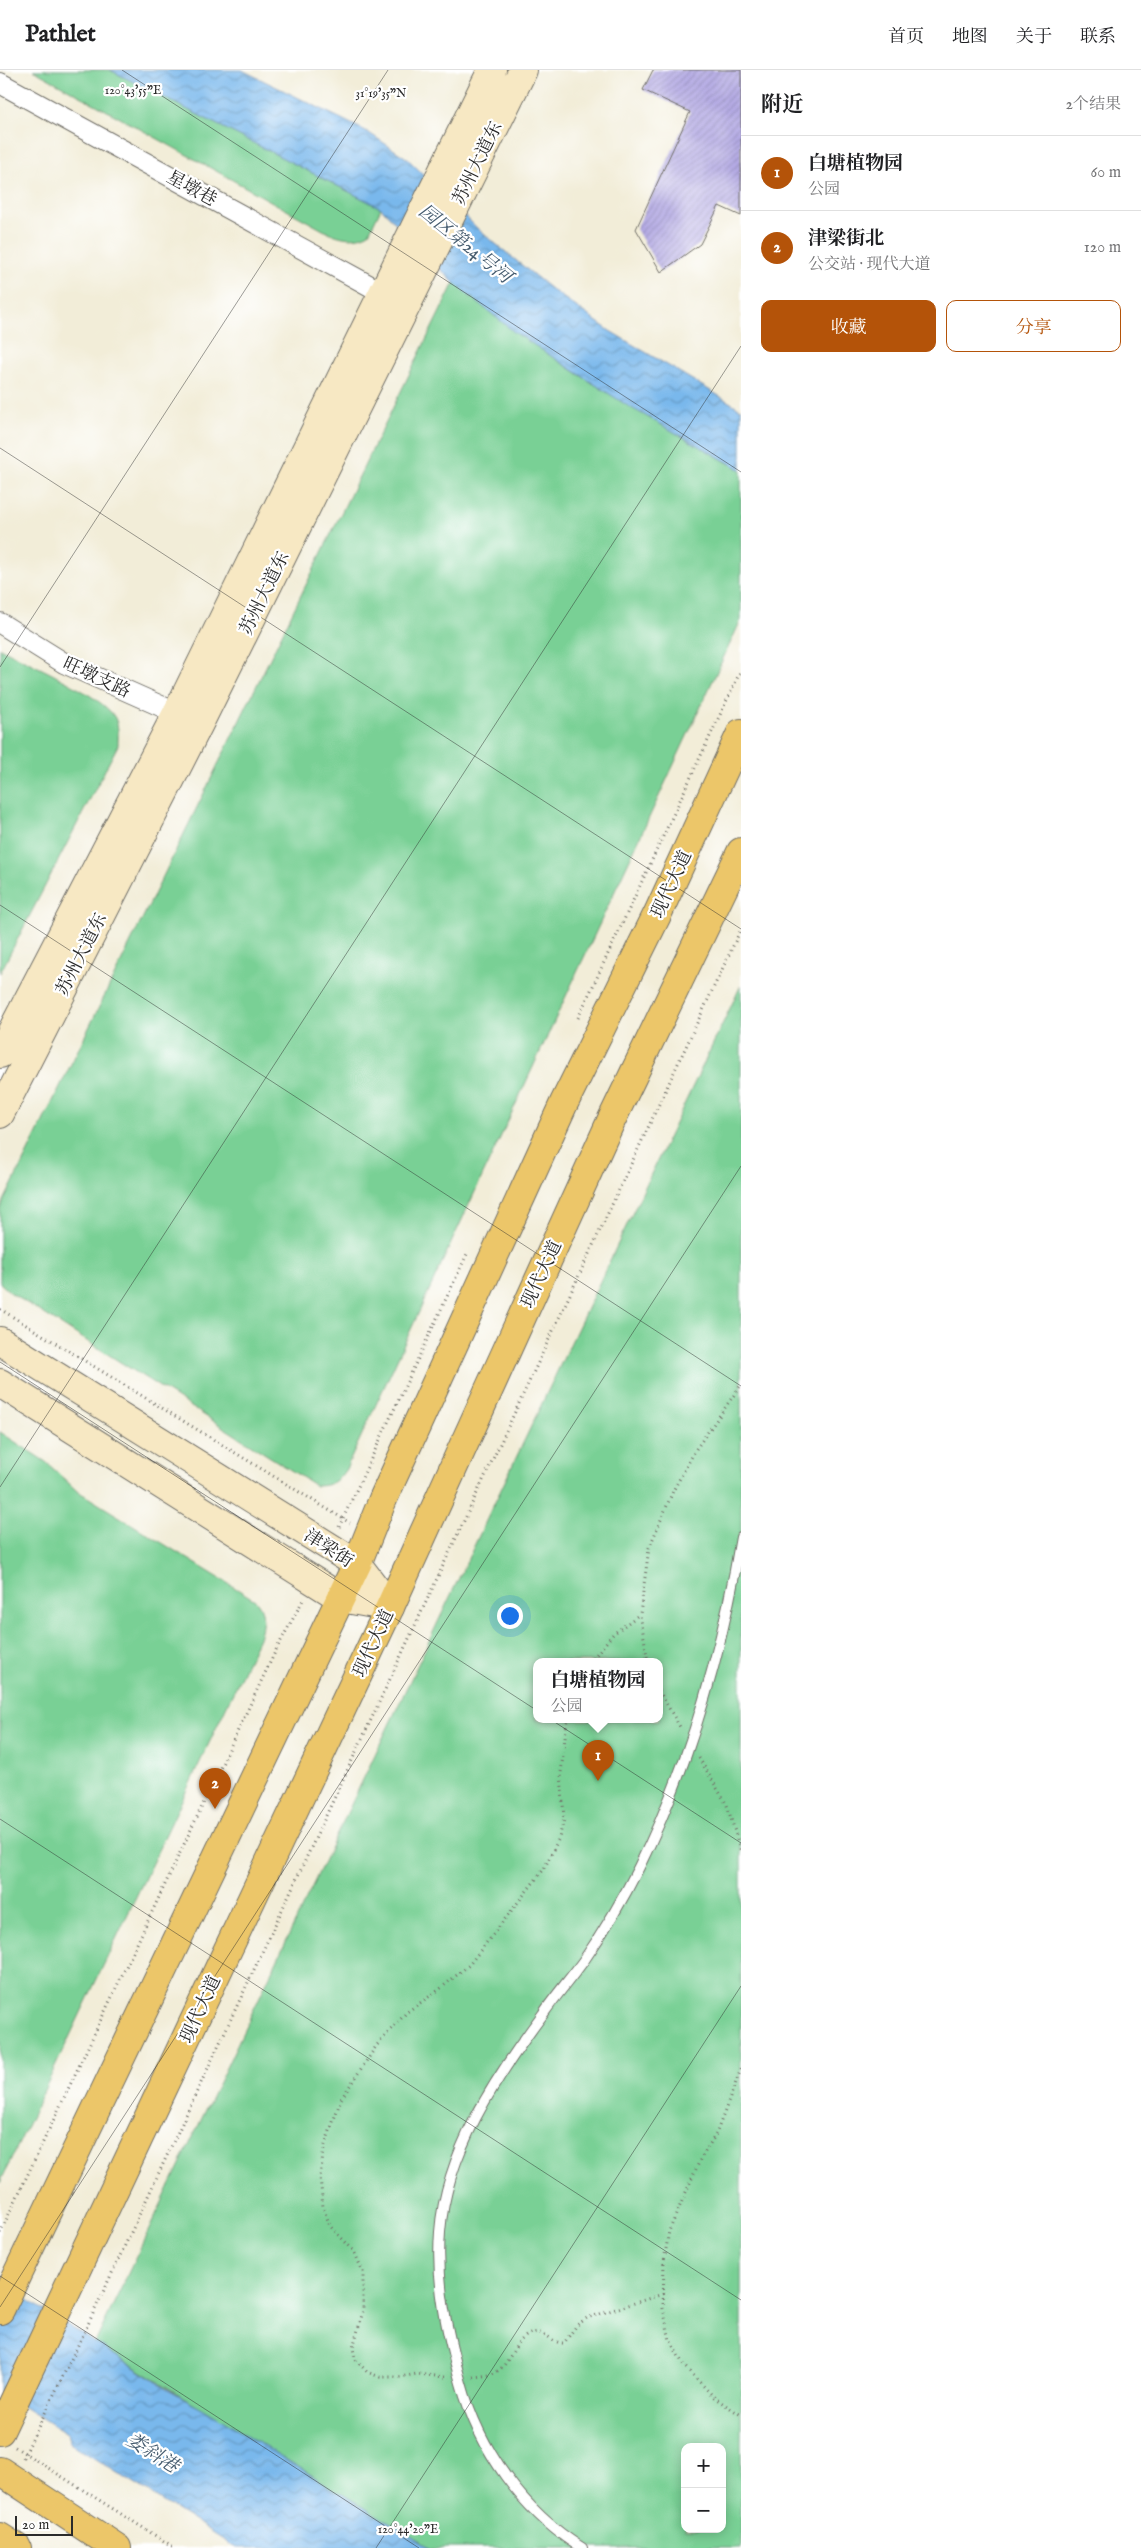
<!DOCTYPE html>
<html lang="zh">
<head>
<meta charset="utf-8">
<style>
  body { margin:0; font-family:"IM FELL English","Noto Serif SC",serif; background:#f6f6f6; color:#202124 }
  .controls { position:absolute; right:15px; bottom:15px; display:grid; overflow:hidden; border-radius:10px; box-shadow:0 2px 12px #0003 }
  .controls button { width:45px; height:45px; display:grid; place-items:center; padding:0; border:0; border-bottom:1px solid #e0e0e0; background:#fff; color:#202124; font:25px sans-serif }
  .scale { position:absolute; left:15px; bottom:12px; width:58px; box-sizing:border-box; padding-left:5px; border:2px solid #2b2b2b; border-top:0; font-size:14px; line-height:18px; white-space:nowrap; color:#2b2b2b; -webkit-text-stroke:4px #fff; paint-order:stroke }
  .you { position:absolute; left:509px; top:1545px; width:18px; height:18px; margin:-12px; border:4px solid #fff; border-radius:50%; background:#1a73e8; box-shadow:0 0 0 8px #1a73e833 }
  .badge { display:grid; place-items:center; width:32px; height:32px; border-radius:50%; background:#b45309; color:#fff; font-size:16px; font-weight:700 }
  .pin { position:absolute; translate:-50% -41px; filter:drop-shadow(0 1px 2px #0008) }
  .pin::after { content:''; position:absolute; top:26px; width:18px; height:15px; background:inherit; clip-path:polygon(0 0,100% 0,50% 100%) }
  .popup { position:absolute; left:533px; top:1588px; width:130px; height:65px; box-sizing:border-box; display:grid; place-content:center; border-radius:10px; background:#fff; filter:drop-shadow(0 1px 4px #0005); font-size:16px; white-space:nowrap; color:#757577 }
  .popup b { font-size:19px; color:#202124 }
  .popup::after { content:''; position:absolute; left:50%; top:100%; margin-left:-10px; border:10px solid transparent; border-top-color:#fff }
  .list { margin:0; padding:0; list-style:none }
  h2 { display:flex; justify-content:space-between; align-items:center; height:65px; margin:0; padding:0 20px; font-size:21px }
  h2 small { font-size:16px; font-weight:400; color:#757577 }
  .list li { display:grid; grid-template-columns:32px 1fr auto; gap:15px; align-items:center; box-sizing:border-box; height:75px; padding:0 20px; border-top:1px solid #e0e0e0 }
  .list b { display:block; font-size:19px; white-space:nowrap }
  .list p { margin:0; font-size:16px; white-space:nowrap; color:#757577 }
  .list em { font-size:16px; font-style:normal; color:#757577 }
  .actions { display:flex; gap:10px; padding:15px 20px }
  .actions a { flex:1; padding:11px 0; border:1px solid #b45309; border-radius:10px; text-align:center; font-size:18px; color:#b45309 }
  .actions .main { background:#b45309; color:#fff }
  .map { position:relative; flex:none; width:741px; height:2478px; overflow:hidden }
  header { display:flex; align-items:center; gap:30px; box-sizing:border-box; height:70px; padding:0 25px; background:#fff; border-bottom:1px solid #e0e0e0 }
  header strong { font-size:24px }
  nav { display:flex; gap:28px; margin-inline-start:auto; font-size:18px }
  main { display:flex }
  aside { flex:1; background:#fff }
  .map>svg:first-child { display:block }
  .green { fill:#79d095; stroke:#527e60; fill-rule:evenodd }
  .water { fill:url(#water-waves); stroke:#52728c }
  .building { fill:url(#building-hatch) }
  .lines { fill:none; stroke-linecap:round; stroke-linejoin:round }
  .lane-casing { stroke:#716f68; stroke-width:12 }
  .street-casing { stroke:#716f68; stroke-width:22 }
  .secondary-casing { stroke:#716f68; stroke-width:30 }
  .primary-casing { stroke:#716f68; stroke-width:30 }
  .path { stroke:#716f68; stroke-width:3; stroke-dasharray:1 4; stroke-linecap:butt }
  .lane { stroke:#fff; stroke-width:10 }
  .street { stroke:#fff; stroke-width:20 }
  .secondary { stroke:#f7e8c3; stroke-width:28 }
  .primary { stroke:#ecc669; stroke-width:28 }
  .ticks { fill:none; stroke:#2b2b2b; stroke-width:1; stroke-opacity:0.45 }
  .labels { text-anchor:middle; stroke-width:4.5; stroke-linejoin:round; paint-order:stroke }
  .street-label { font-size:18px; fill:#2b2b2b; stroke:#fff }
  .water-label { font-size:19px; font-style:italic; fill:#465c6f; stroke:#fff }
  .ticks-label { font-size:12px; text-anchor:middle; fill:#2b2b2b; stroke:#fff; stroke-width:4.5; stroke-linejoin:round; paint-order:stroke }
</style>
</head>
<body>
<header>
<strong>Pathlet</strong>
<nav><a>首页</a><a>地图</a><a>关于</a><a>联系</a></nav>
</header>
<main>
<div class="map">
<svg width="741" height="2478" viewBox="0 0 741 2478">
  <defs>
    <pattern id="water-waves" width="16" height="10" patternUnits="userSpaceOnUse" patternTransform="scale(1.25)"><rect width="16" height="10" fill="#79b8ec"/><path d="M0 5q4-4 8 0t8 0" fill="none" stroke="#6396bf"/></pattern>
    <pattern id="building-hatch" width="6" height="6" patternUnits="userSpaceOnUse" patternTransform="scale(1.25)"><rect width="6" height="6" fill="#aba0e1"/><path d="M-1 1l2-2M0 6l6-6M5 7l2-2" fill="none" stroke="#8b83b7"/></pattern>
  </defs>
  <rect width="100%" height="100%" fill="#fff"/>
  <filter id="ink" filterUnits="userSpaceOnUse"><feTurbulence type="fractalNoise" baseFrequency=".02" numOctaves="2"/><feDisplacementMap in="SourceGraphic" scale="10" xChannelSelector="R" yChannelSelector="G"/><feConvolveMatrix kernelMatrix="1 2 1 2 8 2 1 2 1" color-interpolation-filters="sRGB"/></filter>
  <filter id="wash" filterUnits="userSpaceOnUse"><feTurbulence type="fractalNoise" baseFrequency=".0096" numOctaves="4" result="noise"/><feDisplacementMap in="SourceGraphic" scale="20" xChannelSelector="R" yChannelSelector="G"/><feGaussianBlur stdDeviation="1.12" result="paint"/><feColorMatrix in="noise" values="0 0 0 0 0 0 0 0 0 0 0 0 0 0 0 0 0 1.4 0 .05"/><feComposite in="paint" operator="in"/></filter>
  <g filter="url(#wash)">
    <rect width="100%" height="100%" fill="#f2edd8"/>
    <path class="green" d="M33 0H110L381 138 369 163C353 172 339 167 323 160Z
      M454 213C544 289 639 342 741 400V550L346 1399C338 1411 331 1416 316 1416L11 1223 0 1213V1139Z
      M0 578C26 592 103 625 115 648 119 656 118 666 118 675L0 903Z
      M741 915V2478H430L95 2273ZM537 1592H659V1650H537ZM685 2377H722V2459H685Z
      M0 1362 46 1392 76 1420 255 1530C266 1541 263 1554 259 1568L0 2113Z"/>
    <path class="water" d="M110 0H242L366 61 408 89 480 161 551 219 610 261 741 339V400L628 336 514 262 454 213 381 138Z
      M0 2212 168 2319 204 2339 430 2478H236L70 2373 67 2364 0 2322Z"/>
    <g id="blocks">
      <path class="building" d="M653 0H741V146L719 136 700 174 661 202 636 159 690 42 643 20Z"/>
    </g>
  </g>
  <g filter="url(#ink)">
    <use href="#blocks" fill-opacity="0" stroke="#716f68" stroke-width="1"/>
    <g class="lines">
      <g class="lane-casing">
        <path id="lane" d="M582 2478C523 2442 479 2379 461 2313 447 2263 436 2214 440 2162 446 2082 496 2007 543 1944 556 1925 571 1908 584 1890 605 1860 623 1829 639 1797 690 1694 722 1581 741 1467"/>
      </g>
      <g class="street-casing">
        <path id="street" d="M0 13 383 223
          M0 553 64 593 190 649"/>
      </g>
      <g class="secondary-casing">
        <path id="secondary" d="M0 984 177 643 492 0
          M0 1044 199 654 523 0
          M0 1271 357 1494 390 1537
          M0 1313 341 1528 390 1537"/>
      </g>
      <g class="primary-casing">
        <path id="primary" d="M0 2240 357 1494 383 1429 564 1033 657 845 741 663
          M0 2361 390 1537 611 1051 741 782
          M0 2401 117 2478
          M0 2467 17 2478"/>
      </g>
      <path class="path" d="M578 948 741 600
        M0 1239 350 1453
        M339 1457 468 1182
        M590 1592 613 1564 640 1544
        M648 1592 640 1544 649 1478 674 1419 696 1379 741 1315
        M659 1621 680 1657
        M699 1688 727 1735 741 1782
        M741 1999 716 2064 700 2090 669 2161 664 2191 663 2238 670 2270 684 2296 715 2328 741 2345
        M0 2163 276 1580 303 1530
        M445 2307 417 2304 400 2307H380L367 2302 355 2289 353 2278 363 2241V2202L354 2181 330 2156 323 2137 320 2107 324 2078 341 2029 377 1975 407 1942 440 1919 469 1895 544 1799 559 1768 564 1749 561 1703 567 1650
        M473 2307C481 2306 490 2306 496 2302 511 2294 514 2268 533 2263 546 2260 552 2274 564 2273L577 2255 587 2248 663 2224
        M15 2377 175 2478
        M23 2388 83 2265 741 859"/>
      <use href="#lane" class="lane"/>
      <use href="#street" class="street"/>
      <use href="#secondary" class="secondary"/>
      <use href="#primary" class="primary"/>
    </g>
  </g>
  <path class="ticks" d="M122 0 741 402M0 378 741 859M0 597 388 0M0 835 741 1316M0 1292 741 1773M0 1417 741 276M0 1749 741 2230M0 2206 419 2478M0 2237 741 1096M376 2478 741 1916"/>
  <g class="labels">
    <g class="street-label">
      <text transform="translate(477 93) rotate(-64)" y="6">苏州大道东</text>
      <text transform="translate(192 118) rotate(29)" y="6">星墩巷</text>
      <text transform="translate(264 523) rotate(-64)" y="6">苏州大道东</text>
      <text transform="translate(97 607) rotate(25)" y="6">旺墩支路</text>
      <text transform="translate(671 814) rotate(-65)" y="6">现代大道</text>
      <text transform="translate(81 884) rotate(-63)" y="6">苏州大道东</text>
      <text transform="translate(541 1204) rotate(-65)" y="6">现代大道</text>
      <text transform="translate(329 1478) rotate(33)" y="6">津梁街</text>
      <text transform="translate(373 1573) rotate(-65)" y="6">现代大道</text>
      <text transform="translate(200 1939) rotate(-65)" y="6">现代大道</text>
    </g>
    <g class="water-label">
      <text transform="translate(466 173) rotate(39)" y="7">园区第24号河</text>
      <text transform="translate(153 2382) rotate(32)" y="7">娄斜港</text>
    </g>
  </g>
  <g class="ticks-label">
    <text x="133" y="24">120°43'55"E</text>
    <text x="381" y="27">31°19'35"N</text>
    <text x="408" y="2463">120°44'20"E</text>
  </g>
</svg>
<div class="controls">
<button>+</button>
<button>−</button>
</div>
<div class="scale">20 m</div>
<div class="you"></div>
<div class="pin badge" style="left:598px;top:1711px">1</div>
<div class="popup"><b>白塘植物园</b>公园</div>
<div class="pin badge" style="left:215px;top:1739px">2</div>
</div>
<aside>
<h2>附近<small>2个结果</small></h2>
<ul class="list">
<li><span class="badge">1</span><div><b>白塘植物园</b><p>公园</p></div><em>60 m</em></li>
<li><span class="badge">2</span><div><b>津梁街北</b><p>公交站 · 现代大道</p></div><em>120 m</em></li>
</ul>
<div class="actions"><a class="main">收藏</a><a>分享</a></div>
</aside>
</main>
</body>
</html>
